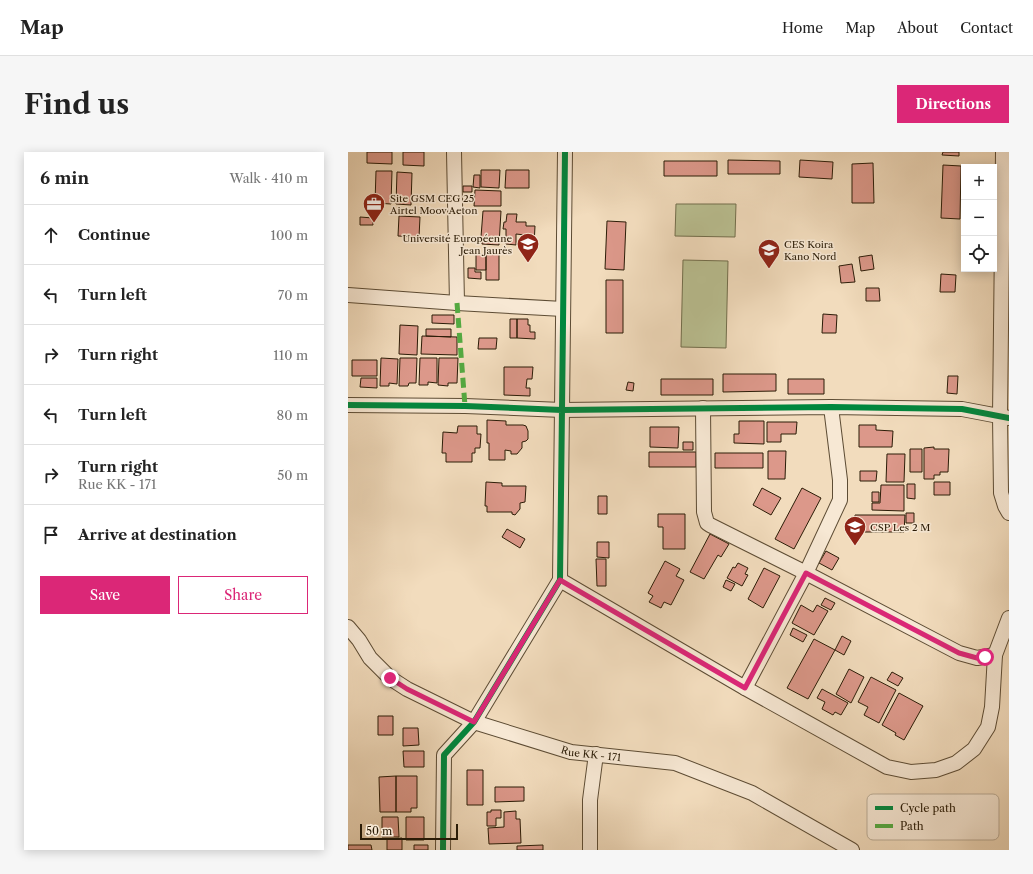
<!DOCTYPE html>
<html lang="en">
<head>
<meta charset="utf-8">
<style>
  body { margin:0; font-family:"Libre Caslon Text",serif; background:#f6f6f6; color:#222 }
  .controls { position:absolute; right:12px; top:12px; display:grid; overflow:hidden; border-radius:0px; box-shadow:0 2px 10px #0003 }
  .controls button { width:36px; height:36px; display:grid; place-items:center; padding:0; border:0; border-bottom:1px solid #e0e0e0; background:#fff; color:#222; font:20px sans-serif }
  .scale { position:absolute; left:12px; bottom:10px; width:98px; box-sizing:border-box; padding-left:4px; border:2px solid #2b1c07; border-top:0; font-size:11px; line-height:14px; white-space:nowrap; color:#2b1c07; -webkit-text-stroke:3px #f7e8d4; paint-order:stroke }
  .stop { position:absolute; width:12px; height:12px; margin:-9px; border:3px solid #db2777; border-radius:50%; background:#fff }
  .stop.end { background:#db2777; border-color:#fff; box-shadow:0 1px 4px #0008 }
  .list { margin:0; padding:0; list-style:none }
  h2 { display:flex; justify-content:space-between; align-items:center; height:52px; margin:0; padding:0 16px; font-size:17px }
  h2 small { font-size:13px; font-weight:400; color:#767676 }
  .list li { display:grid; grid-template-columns:26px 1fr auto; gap:12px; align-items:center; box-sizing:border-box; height:60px; padding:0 16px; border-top:1px solid #e0e0e0 }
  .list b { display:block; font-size:15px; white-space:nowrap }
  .list p { margin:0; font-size:13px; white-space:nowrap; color:#767676 }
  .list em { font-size:13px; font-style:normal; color:#767676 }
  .actions { display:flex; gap:8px; padding:12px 16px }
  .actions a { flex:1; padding:9px 0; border:1px solid #db2777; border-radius:0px; text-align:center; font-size:14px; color:#db2777 }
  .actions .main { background:#db2777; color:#fff }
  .icon { flex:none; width:22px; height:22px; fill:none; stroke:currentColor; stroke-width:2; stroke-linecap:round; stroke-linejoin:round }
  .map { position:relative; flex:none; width:661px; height:698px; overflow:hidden; border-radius:0px }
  header { display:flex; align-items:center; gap:24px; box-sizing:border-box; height:56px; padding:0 20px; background:#fff; border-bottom:1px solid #e0e0e0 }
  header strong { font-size:19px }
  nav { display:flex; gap:22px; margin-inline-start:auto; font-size:14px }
  .intro { display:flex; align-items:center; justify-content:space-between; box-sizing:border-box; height:96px; padding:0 24px }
  h1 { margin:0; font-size:28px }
  .button { padding:10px 18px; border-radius:0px; background:#db2777; color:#fff; font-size:14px; font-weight:700 }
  main { display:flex; gap:24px; padding:0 24px }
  aside { flex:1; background:#fff; border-radius:0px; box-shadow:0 2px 10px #0003 }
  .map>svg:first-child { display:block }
  .green { fill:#bac092; stroke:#726e4c }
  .building { fill:#dc988a; stroke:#2b1c07 }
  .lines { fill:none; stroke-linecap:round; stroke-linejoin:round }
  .street-casing { stroke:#5d4c34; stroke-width:16 }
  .street { stroke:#f7e8d4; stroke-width:14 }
  .quiet { stroke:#54a941; stroke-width:5; stroke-dasharray:10 5; stroke-linecap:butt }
  .cycleway-casing { stroke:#f7e8d4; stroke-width:8 }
  .cycleway { stroke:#00873e; stroke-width:6 }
  .route { stroke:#db2777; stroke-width:5 }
  .labels { text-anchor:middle; stroke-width:3; stroke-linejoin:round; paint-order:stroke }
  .poi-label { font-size:10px; fill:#2b1c07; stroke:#f7e8d4; text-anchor:start }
  .street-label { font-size:10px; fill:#2b1c07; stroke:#f7e8d4 }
  .key { fill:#f7e8d4; stroke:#baab96; stroke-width:1 }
  .key-label { font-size:11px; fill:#2b1c07 }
</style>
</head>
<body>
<header>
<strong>Map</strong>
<nav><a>Home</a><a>Map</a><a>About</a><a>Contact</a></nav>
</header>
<div class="intro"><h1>Find us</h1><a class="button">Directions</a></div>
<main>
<aside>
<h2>6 min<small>Walk · 410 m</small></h2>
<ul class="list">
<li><svg class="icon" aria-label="ahead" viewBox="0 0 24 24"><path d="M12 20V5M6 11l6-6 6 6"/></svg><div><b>Continue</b></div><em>100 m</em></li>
<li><svg class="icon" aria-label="left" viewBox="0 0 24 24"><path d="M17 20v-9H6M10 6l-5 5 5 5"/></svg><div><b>Turn left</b></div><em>70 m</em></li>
<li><svg class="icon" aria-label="right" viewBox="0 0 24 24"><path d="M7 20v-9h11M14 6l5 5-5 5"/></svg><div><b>Turn right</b></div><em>110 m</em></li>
<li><svg class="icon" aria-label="left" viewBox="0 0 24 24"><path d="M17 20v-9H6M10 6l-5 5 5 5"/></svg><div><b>Turn left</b></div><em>80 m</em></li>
<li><svg class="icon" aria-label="right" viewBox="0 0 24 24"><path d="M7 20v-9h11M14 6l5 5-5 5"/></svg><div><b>Turn right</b><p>Rue KK - 171</p></div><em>50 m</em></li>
<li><svg class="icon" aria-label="arrive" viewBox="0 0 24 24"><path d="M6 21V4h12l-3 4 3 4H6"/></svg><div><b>Arrive at destination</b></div></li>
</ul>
<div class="actions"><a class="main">Save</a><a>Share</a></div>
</aside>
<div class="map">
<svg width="661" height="698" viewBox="0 0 661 698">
  <rect width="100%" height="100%" fill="#f2dcbd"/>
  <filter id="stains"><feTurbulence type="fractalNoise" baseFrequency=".005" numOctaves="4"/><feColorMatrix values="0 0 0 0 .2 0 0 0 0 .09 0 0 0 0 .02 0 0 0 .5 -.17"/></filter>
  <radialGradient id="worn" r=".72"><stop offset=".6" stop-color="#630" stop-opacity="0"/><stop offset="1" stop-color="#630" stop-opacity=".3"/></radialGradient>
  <path class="green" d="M328 52H388L387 85 327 84Z
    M335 108 380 109 378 196 333 195Z"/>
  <path class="building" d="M19 0H44V12L19 11Z
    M55 0H76V14L55 13Z
    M595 0H611V4L594 3Z
    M380 8 432 9V22H380Z
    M452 8 485 10 484 27 451 25Z
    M316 9H369V24H316Z
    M525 11 526 51H504V12Z
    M595 13 613 14 612 67 593 66Z
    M133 18H152L151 36 133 35Z
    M158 18H181V36H157Z
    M28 19H44L43 52 27 51Z
    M49 20 64 21 63 53 48 52Z
    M126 23H132V36L125 35Z
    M115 34H124V40H115Z
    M127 38 153 39V54H126Z
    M135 59H153L151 93 134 92V85H133Z
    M159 62H169L168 70H178V74H187L186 93H176L177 83 168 82V93L158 92V77H155L156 70H158Z
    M51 64 72 65 71 85 50 84Z
    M12 65 25 66V73H12Z
    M259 69 278 70 276 118 257 117Z
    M128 102H138V118H128Z
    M138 102H151V128H138Z
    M524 103 526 117 513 119 511 105Z
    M504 112 507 130 493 131 491 114Z
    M120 116H127V120H133V127L120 126Z
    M593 122 608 123 607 140H592Z
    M258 128H275V181H258Z
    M518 136H531L532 149H518Z
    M475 162 489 163 488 181H474Z
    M84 163H106V172L84 171Z
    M162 167H169V186H162Z
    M169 167H180V173H182V180H187V187L169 186Z
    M52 173 70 174 69 203 51 202Z
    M78 177H103V185L78 184Z
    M74 184 109 185V203L73 202Z
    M131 186H149L148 197H130Z
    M33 206 50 207 49 232 41 231V234H32Z
    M52 206H69L68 231H61L60 234H51Z
    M72 206H89V231L80 230V233H71Z
    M91 206H110L109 231H100V234L90 233Z
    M4 208H29V224H4Z
    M156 215H185L184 227H179L178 236H182V244L156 243Z
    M375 222H428V239L375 240Z
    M600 224H610L609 242 599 241Z
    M13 226H29V236L12 235Z
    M313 227H365V243H313Z
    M440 227H476V242H440Z
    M280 230 286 231 285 239 278 238Z
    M139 268 158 269V273H175L178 274 180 279V287L178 289 174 290V296L169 302H163V299L157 298V308H141V291H139Z
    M391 269H416V292L386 291V282H391Z
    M419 270H449L448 282H433V290H419Z
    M511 273H528V278L545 279 544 295H511Z
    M110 274H129V282H133L132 296H127V301H124V310H98V301H94L95 280 109 281Z
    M302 275H331L330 296 302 295Z
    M335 290H345V298H335Z
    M586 295V297H601L600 320H592V323H586V327H576V296Z
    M562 297H574V320H562Z
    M420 299H438L437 327H420Z
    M301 300H348V315H301Z
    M367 301H415V316H367Z
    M539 302H557L556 330H538Z
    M512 319H529L528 329H512Z
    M138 330 154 331V334H178L177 350 172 351V357L167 363 164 362V360H139V354H137Z
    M586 330H602V343H586Z
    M559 332H567V347L559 346Z
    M533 333H556V359L524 358V351H532Z
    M414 336 433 346 423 363 405 353Z
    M454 336 473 346 446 397 427 387Z
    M524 340H531V350H524Z
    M250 344H259V362H250Z
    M558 361H566V371H558Z
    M310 362H337V397H315V375H310Z
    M507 363H557L556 380H506Z
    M159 377 177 387 172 396 154 385Z
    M362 382 381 392 373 405 370 403 356 427 342 420Z
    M249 390H261V406L249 405Z
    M478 399 491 406 484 418 471 411Z
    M248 407H258V434H249Z
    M317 409 332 417 328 424 336 428 323 453 316 450 313 456 301 450 305 444 300 441Z
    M390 411 400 416 397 422 400 423 394 434 379 426 385 415 387 416Z
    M416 416 432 424 415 456 400 447Z
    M378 428 387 432 383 439 375 435Z
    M477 446 487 451 483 458 473 453Z
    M453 453 465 460 469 453 480 459 466 483 444 471Z
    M445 476 459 483 455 490 442 483Z
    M494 484 503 489 496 503 487 498Z
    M466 487 487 498 460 547 439 536Z
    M501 517 516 525 503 551 488 542Z
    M544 520 555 526 550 534 539 528Z
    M523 525 548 538 531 571 516 563 520 555 510 550Z
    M474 537 500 551 493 563 487 560 485 563 474 557 477 550 469 546Z
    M551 541 575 554 556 588 547 583 548 581 534 573Z
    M30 564H45V583H30Z
    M55 576H70L71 593 55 594Z
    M55 599H76V615H56Z
    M119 618H135V653H119Z
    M48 624H69V656H63V660H48Z
    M48 624V660H32L31 625Z
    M147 635H176V649L147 650Z
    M143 658H153V666H148V674H139V660H143Z
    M168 659V667H172L173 691 141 692 140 676 156 675V660Z
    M34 665H50L51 685H34Z
    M58 665H76V688H58Z
    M54 686V698H39V687Z
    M0 693H23L24 698H0Z
    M66 693H80V698H66Z
    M195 693V698H169V694Z"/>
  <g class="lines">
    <g class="street-casing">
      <g id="street">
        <path d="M106 0 109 151"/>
        <path d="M655 0 652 264 653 341 657 354 661 361"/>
        <path d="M0 143 109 151 215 157"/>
        <path d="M0 253 117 254 214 258 483 255 614 257 661 266"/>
        <path d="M355 256 356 360 359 371 362 373 458 421 611 501 629 506 647 503"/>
        <path d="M212 428 397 536 539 615 563 620 588 618 608 611 626 597 640 575 644 555 647 503 661 466"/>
        <path id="s1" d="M0 475 11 488 22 506 42 526 59 537 126 570 223 600 327 611 404 641 504 698"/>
        <path d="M397 536 458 421 492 348V328L483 255"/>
        <path d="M95 698 96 603 126 570 212 428 217 0"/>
        <path d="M242 698V648L248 602"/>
      </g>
    </g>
    <use href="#street" class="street"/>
    <path class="quiet" d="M109 151 117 254"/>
    <g class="cycleway-casing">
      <path id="cycleway" d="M0 253 117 254 214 258 483 255 614 257 661 266
        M95 698 96 603 126 570 212 428 217 0"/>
    </g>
    <use href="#cycleway" class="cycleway"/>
  </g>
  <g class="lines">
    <path class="route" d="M42 526 59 537 126 570 212 428 397 536 458 421 611 501 629 506 637 505"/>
  </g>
  <defs>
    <g id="office-pin" transform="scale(1.15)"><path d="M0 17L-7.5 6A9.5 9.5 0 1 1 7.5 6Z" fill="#8f2418" stroke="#f7e8d4"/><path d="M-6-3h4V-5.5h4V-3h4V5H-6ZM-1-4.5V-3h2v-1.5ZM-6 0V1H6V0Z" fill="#fff"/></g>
    <g id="university-pin" transform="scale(1.15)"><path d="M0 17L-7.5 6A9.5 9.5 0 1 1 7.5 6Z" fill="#8f2418" stroke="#f7e8d4"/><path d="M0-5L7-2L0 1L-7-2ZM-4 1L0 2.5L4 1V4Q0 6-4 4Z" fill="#fff"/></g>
    <g id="school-pin" transform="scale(1.15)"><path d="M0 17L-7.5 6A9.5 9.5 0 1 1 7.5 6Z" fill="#8f2418" stroke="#f7e8d4"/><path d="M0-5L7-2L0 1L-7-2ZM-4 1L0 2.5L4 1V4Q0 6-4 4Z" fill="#fff"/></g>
  </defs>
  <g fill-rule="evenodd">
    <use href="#office-pin" x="26" y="52"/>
    <use href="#university-pin" x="180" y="92"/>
    <use href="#school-pin" x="421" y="98"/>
    <use href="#school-pin" x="507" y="375"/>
  </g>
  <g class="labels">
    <g class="poi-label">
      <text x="42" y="50">Site GSM CEG 25<tspan x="42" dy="12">Airtel Moov Aeton</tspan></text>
      <text x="164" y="90" text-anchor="end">Université Européenne<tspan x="164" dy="12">Jean Jaurès</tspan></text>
      <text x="436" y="96">CES Koira<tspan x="436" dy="12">Kano Nord</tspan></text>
      <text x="522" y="379">CSP Les 2 M</text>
    </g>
    <g class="street-label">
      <text dy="4" stroke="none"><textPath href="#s1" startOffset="283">Rue KK - 171</textPath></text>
    </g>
  </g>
  <rect x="519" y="642" width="132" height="46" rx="6" class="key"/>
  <rect x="527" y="654" width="18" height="4" fill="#00873e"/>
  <rect x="527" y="672" width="18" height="4" fill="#54a941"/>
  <g class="key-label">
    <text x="552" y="660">Cycle path</text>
    <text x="552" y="678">Path</text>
  </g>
  <rect width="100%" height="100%" filter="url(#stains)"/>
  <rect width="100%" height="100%" fill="url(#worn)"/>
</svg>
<div class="controls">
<button>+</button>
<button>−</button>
<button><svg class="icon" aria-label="locate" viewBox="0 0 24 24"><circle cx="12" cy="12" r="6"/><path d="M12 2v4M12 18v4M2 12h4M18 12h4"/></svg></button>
</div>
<div class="scale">50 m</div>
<div class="stop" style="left:637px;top:505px"></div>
<div class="stop end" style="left:42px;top:526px"></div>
</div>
</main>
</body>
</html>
